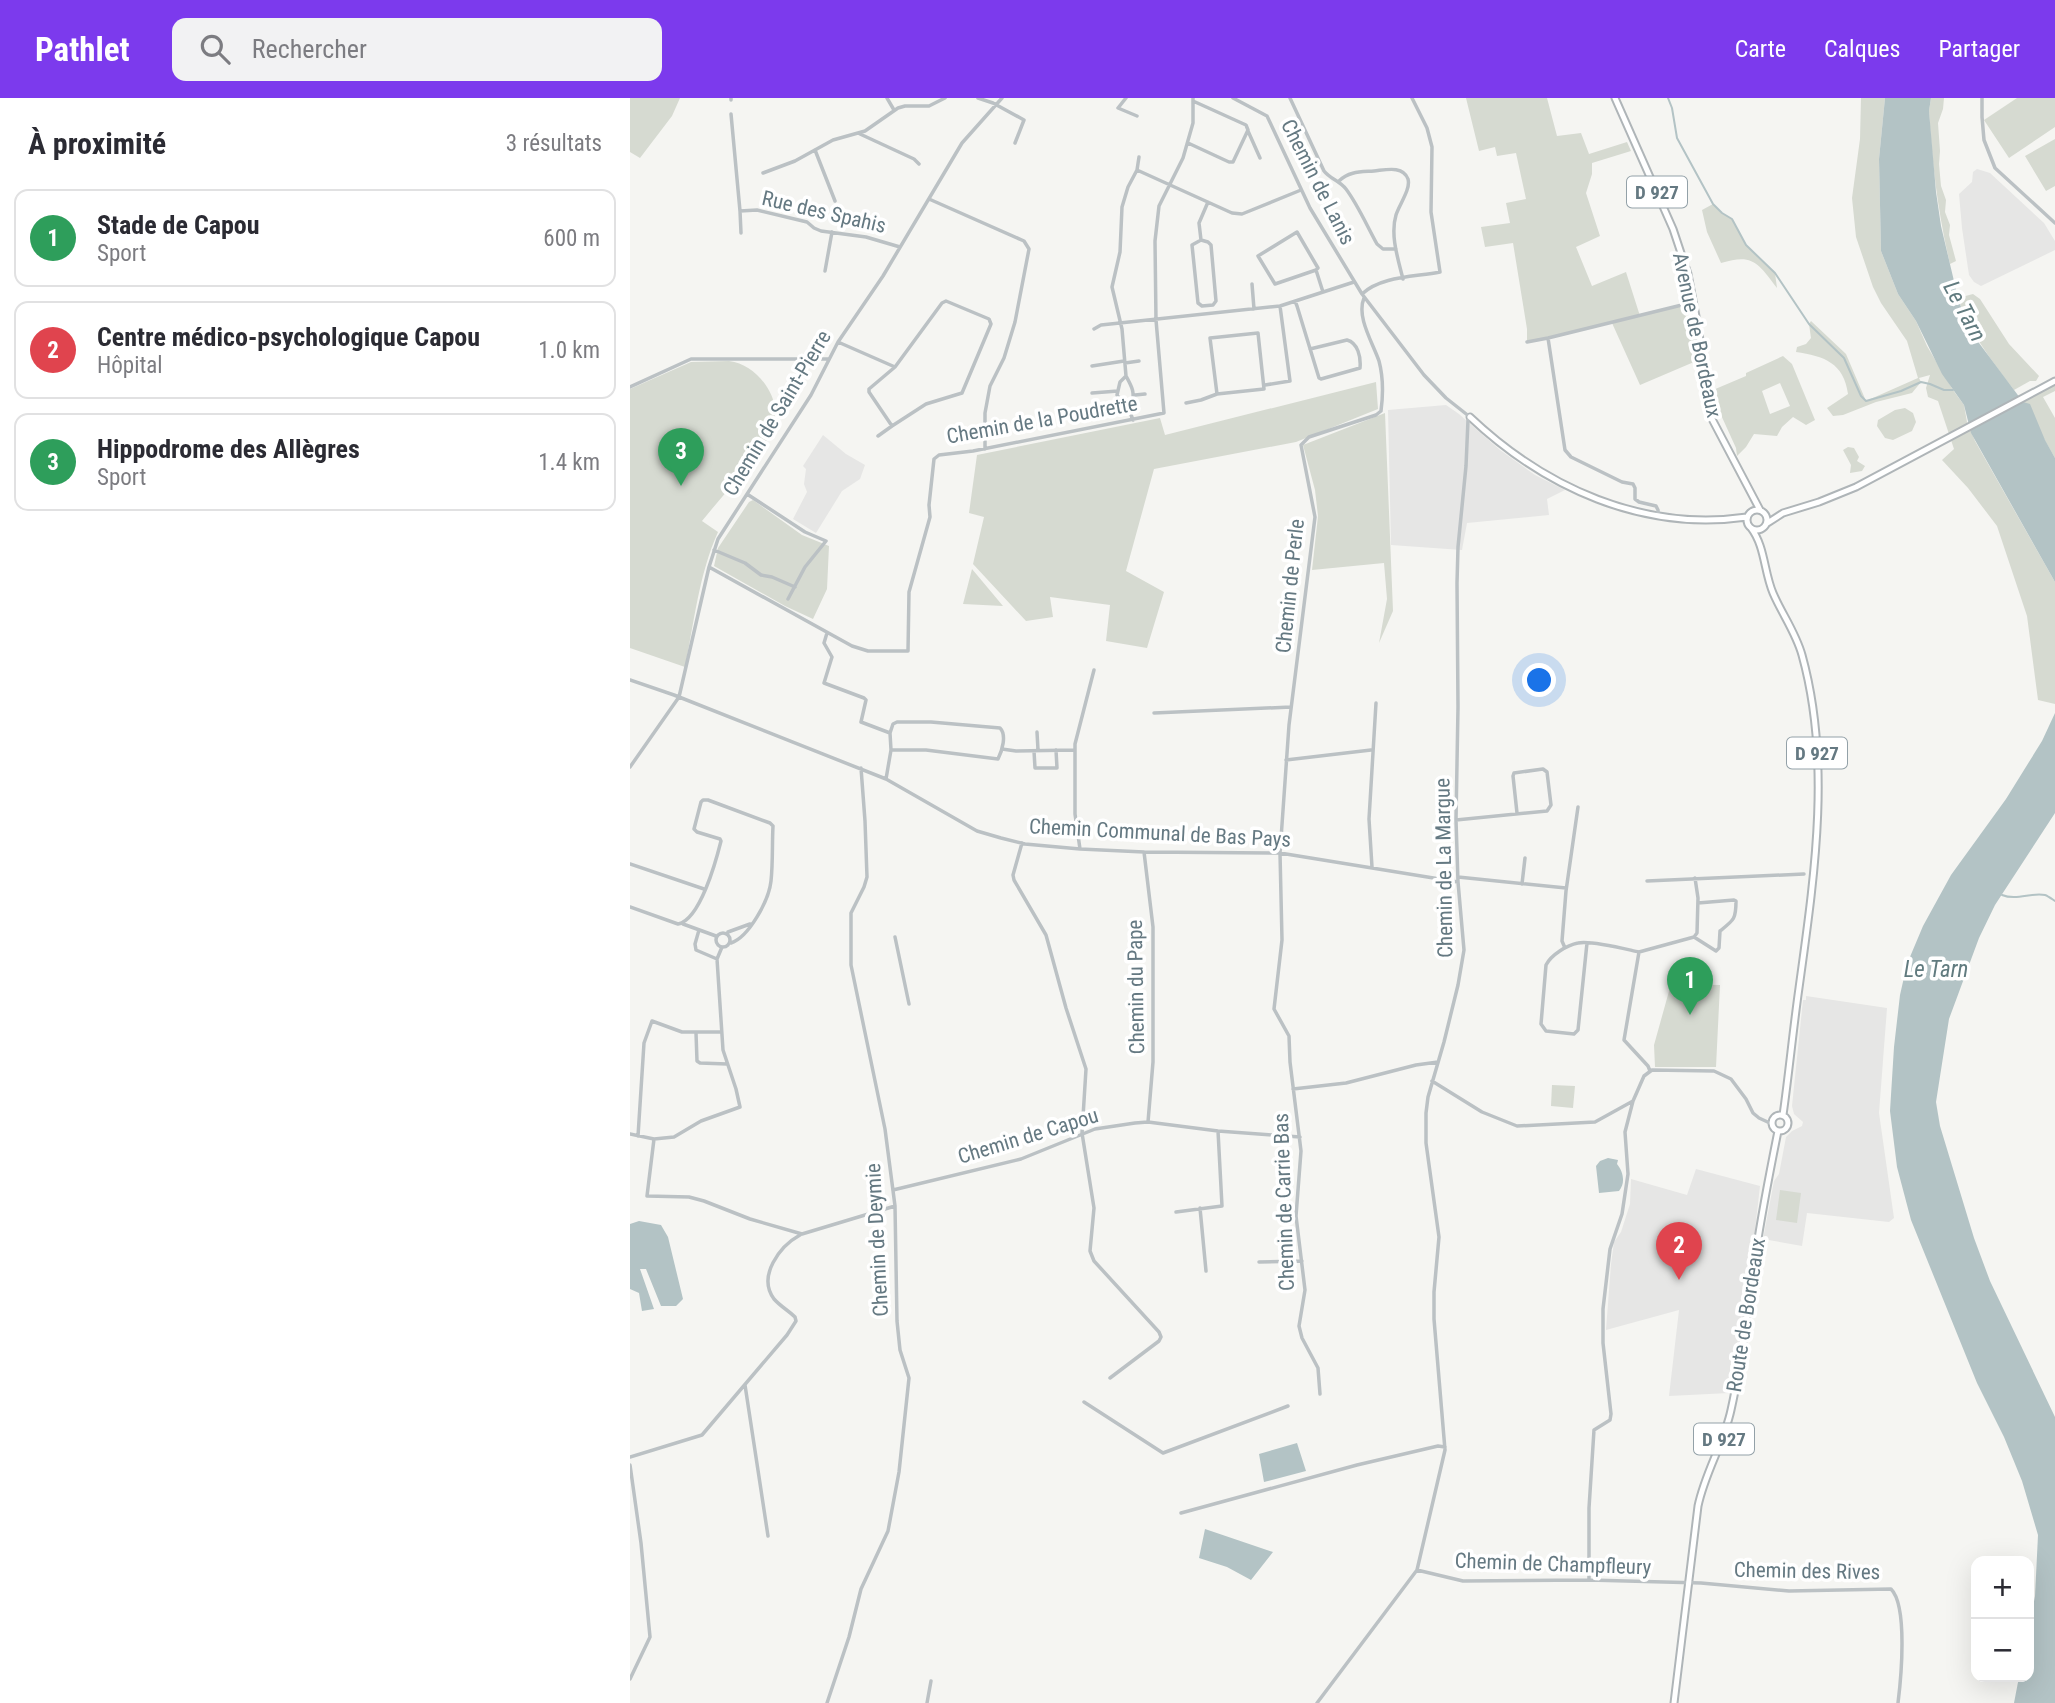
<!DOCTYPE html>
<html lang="fr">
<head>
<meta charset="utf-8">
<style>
  body { margin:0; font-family:"Roboto Condensed",sans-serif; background:#f2f2f3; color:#2b2b33 }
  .controls { position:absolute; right:21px; bottom:21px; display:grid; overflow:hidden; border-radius:14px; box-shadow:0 7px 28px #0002 }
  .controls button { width:63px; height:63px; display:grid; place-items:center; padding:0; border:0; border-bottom:2px solid #e1e1e2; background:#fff; color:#2b2b33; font:35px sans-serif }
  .you { position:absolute; left:910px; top:583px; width:24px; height:24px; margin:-18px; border:5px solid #fff; border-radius:50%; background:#1a73e8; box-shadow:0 0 0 10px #1a73e833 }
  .badge { display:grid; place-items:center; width:46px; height:46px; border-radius:50%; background:#7c3aed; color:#fff; font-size:23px; font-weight:700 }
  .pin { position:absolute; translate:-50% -58px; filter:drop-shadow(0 2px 4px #0008) }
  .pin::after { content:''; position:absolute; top:37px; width:24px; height:21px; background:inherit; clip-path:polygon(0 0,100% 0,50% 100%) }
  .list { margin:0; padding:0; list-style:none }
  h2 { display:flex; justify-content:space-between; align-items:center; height:91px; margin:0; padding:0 28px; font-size:30px }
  h2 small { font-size:23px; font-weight:400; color:#7c7c81 }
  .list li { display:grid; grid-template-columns:46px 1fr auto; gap:21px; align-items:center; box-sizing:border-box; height:98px; margin:0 14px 14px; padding:0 14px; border:2px solid #e1e1e2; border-radius:14px }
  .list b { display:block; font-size:26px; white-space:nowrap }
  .list p { margin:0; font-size:23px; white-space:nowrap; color:#7c7c81 }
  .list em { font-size:23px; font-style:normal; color:#7c7c81 }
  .icon { flex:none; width:38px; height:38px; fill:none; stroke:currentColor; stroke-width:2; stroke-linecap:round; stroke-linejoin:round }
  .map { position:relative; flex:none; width:1425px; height:1605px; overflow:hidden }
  header { display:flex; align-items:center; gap:42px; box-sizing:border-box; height:98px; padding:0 35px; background:#7c3aed; color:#fff }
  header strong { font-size:33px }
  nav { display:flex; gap:38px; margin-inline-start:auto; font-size:24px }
  .search { width:490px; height:63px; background:#f2f2f3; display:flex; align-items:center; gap:18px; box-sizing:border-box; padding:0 24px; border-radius:14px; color:#7c7c81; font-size:26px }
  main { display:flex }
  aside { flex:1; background:#fff }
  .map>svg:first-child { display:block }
  .built { fill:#e6e6e5 }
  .green { fill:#d6dad1; fill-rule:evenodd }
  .water { fill:#b3c3c5 }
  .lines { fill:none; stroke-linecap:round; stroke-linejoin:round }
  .stream { stroke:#b3c3c5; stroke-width:2 }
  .primary-casing { stroke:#afb5b8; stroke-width:9 }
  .minor { stroke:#bbc1c4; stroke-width:3.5 }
  .primary { stroke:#fff; stroke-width:5 }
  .labels { text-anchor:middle; stroke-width:7; stroke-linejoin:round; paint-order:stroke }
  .shield { fill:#fff; stroke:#93a1a8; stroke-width:2 }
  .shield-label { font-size:19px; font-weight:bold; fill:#657982 }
  .street-label { font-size:21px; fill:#657982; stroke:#fff }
  .water-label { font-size:23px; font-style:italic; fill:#617b7f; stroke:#fff }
</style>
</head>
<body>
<header>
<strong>Pathlet</strong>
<div class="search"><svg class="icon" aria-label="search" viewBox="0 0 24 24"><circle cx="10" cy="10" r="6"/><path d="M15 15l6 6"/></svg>Rechercher</div>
<nav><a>Carte</a><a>Calques</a><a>Partager</a></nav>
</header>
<main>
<aside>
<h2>À proximité<small>3 résultats</small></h2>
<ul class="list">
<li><span class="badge" style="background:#2e9e5b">1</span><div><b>Stade de Capou</b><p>Sport</p></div><em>600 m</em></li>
<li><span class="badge" style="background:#e0444e">2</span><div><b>Centre médico-psychologique Capou</b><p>Hôpital</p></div><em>1.0 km</em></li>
<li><span class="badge" style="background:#2e9e5b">3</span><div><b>Hippodrome des Allègres</b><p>Sport</p></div><em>1.4 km</em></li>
</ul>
</aside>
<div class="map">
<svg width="1425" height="1605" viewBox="0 0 1425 1605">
  <rect width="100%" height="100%" fill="#f5f5f2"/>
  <path class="built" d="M1347 71 1360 75 1414 125 1425 143V152L1351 188 1344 184 1339 177 1332 130 1329 96 1342 84 1343 74Z
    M816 307 829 316 870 352 905 377 935 392 917 401 919 417 837 425 832 452 761 447 758 312Z
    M193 337 216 356 235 367 230 381 212 393 186 435 163 421 177 394 174 386 176 371 173 368Z
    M1176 898 1257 910 1249 1015 1264 1120 1259 1124 1177 1115 1172 1148 1133 1141 1144 1083 1149 1076 1156 1039 1162 1033 1172 1028 1173 1024 1164 1016 1162 1008 1173 902H1176Z
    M1066 1071 1130 1088 1125 1132 1116 1197 1099 1295 1039 1298 1049 1212 976 1232 981 1166 984 1144 991 1134 1000 1106 1001 1081 1057 1097Z"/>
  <path class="green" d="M0 0H50L42 18 10 60 0 54Z
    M836 0H917L927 38 951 35 959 56 997 44 1001 53 962 65V76L956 95 970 138 946 149 962 188 996 174 1010 218 1064 204 1071 261 1010 287 982 225 897 244V231L883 145 855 149 851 129 880 125 876 105 896 101 886 55 867 58 865 49 849 53Z
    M1231 0H1255L1249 61 1251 153 1268 196 1286 223 1297 248 1323 292 1334 307 1337 324 1345 343 1425 484V606L1408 602 1397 518 1367 428 1338 390 1312 362 1324 351 1308 303 1298 299 1296 290 1300 277 1289 280 1291 284 1282 295 1246 304 1213 317 1203 318 1197 310 1218 296C1214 265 1194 258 1166 254L1167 249 1176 246 1181 240 1179 226 1181 223 1216 256 1236 303 1288 280 1277 243 1251 205 1243 189 1226 139 1222 100 1230 41Z
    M1301 0H1314L1313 11 1308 25 1310 53 1309 66 1311 88 1316 102 1315 114 1320 127 1319 137 1326 163 1320 166C1308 115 1302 65 1299 13Z
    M1387 0H1425V29L1379 60 1354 22Z
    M1425 41V88L1416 93 1395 58Z
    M1083 106 1091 115 1102 121 1116 147 1145 175 1147 190C1128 165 1123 155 1091 165L1077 134 1072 112Z
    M1343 196 1350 201 1379 246 1409 278 1406 283H1400L1384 292C1362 263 1340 235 1328 200Z
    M1153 258 1162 266 1185 322 1176 327 1163 319 1152 329 1147 338 1124 336 1116 349 1107 358 1106 350 1091 317 1083 292 1116 278V275ZM1150 285 1160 308 1140 316 1132 293Z
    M99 263C114 265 126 274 135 286 160 321 133 350 111 377 98 392 85 407 72 423L88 434C69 476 64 525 55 569L0 550V291L61 264Z
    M746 284 748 311 666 344 524 371 496 473 534 494 517 550 476 543 480 507 420 499 423 519 396 523 343 466 354 419 339 415 347 357 530 320 535 337Z
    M1425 287V293L1413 299 1425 320V360L1393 304Z
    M1275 310 1283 315 1286 324 1282 333 1263 342 1255 340 1247 328 1248 322 1265 312Z
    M755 315 763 513 749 545 757 501 754 465 682 472 688 418 685 392 673 347Z
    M1218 349 1224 350 1229 359 1227 363 1235 368 1232 373 1220 375 1221 367 1213 352Z
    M123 402 172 437 199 448 197 491 183 521 155 508 84 468 88 450 119 404Z
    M342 471 373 508 333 506Z
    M1041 886 1090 887 1086 969H1025L1024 947Z
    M922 987 945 988 943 1010 921 1008Z
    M1150 1092 1171 1095 1167 1125 1146 1122Z"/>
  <path class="water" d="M1255 0H1301L1299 13 1306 94 1311 128 1328 200 1336 224 1349 245 1393 304 1400 306 1415 342 1425 360V484L1341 335 1334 307 1312 276 1286 223 1268 196 1251 153 1249 61Z
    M1425 615V715L1365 807 1349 840 1319 921 1306 1004 1310 1028 1344 1140 1360 1183 1425 1319V1605H1384L1389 1579H1399V1530L1405 1498 1408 1437 1392 1383 1374 1339 1347 1285 1281 1122 1267 1069 1260 1013 1264 949 1270 897 1277 866 1293 828 1321 777 1376 701 1412 643Z
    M978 1060 988 1062 987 1066C993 1073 996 1085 989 1093L969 1095 966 1068 970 1063Z
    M9 1123 31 1127 38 1139 53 1201 46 1208H31L16 1171H10L24 1211 12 1213 9 1195 0 1191V1126Z
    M667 1345 676 1373 634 1384 629 1356Z
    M575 1431 643 1454 621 1482 597 1469 569 1460Z"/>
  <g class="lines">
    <path class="stream" d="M1038 0 1042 10 1047 40 1083 106 1092 115 1102 121 1116 147 1145 175 1179 226 1214 260 1231 298 1236 303 1271 293 1291 284 1300 286 1314 292H1323
      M1372 797C1387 803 1401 794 1415 797 1418 798 1422 801 1425 803"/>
    <g class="primary-casing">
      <path id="primary" d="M985 0 1043 131 1058 176 1069 234 1075 294 1082 321 1130 412
        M840 319C915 390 1013 434 1117 419
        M1117 422a10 10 0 1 1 20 0a10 10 0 1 1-20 0Z
        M1136 426 1153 415 1189 404 1226 389 1425 283
        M1121 430C1135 448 1134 474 1143 495 1152 516 1166 535 1172 557 1202 665 1184 781 1169 890 1163 932 1159 975 1153 1017
        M1142 1025a8 8 0 1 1 16 0a8 8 0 1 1-16 0Z
        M1044 1605 1068 1408C1075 1374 1094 1345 1101 1312 1113 1259 1118 1207 1126 1154 1132 1113 1140 1073 1148 1033"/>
    </g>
    <path class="minor" d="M101 0V2
      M257 0 264 12
      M348 0 363 5 394 22 385 45
      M496 0 488 10 507 18
      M603 0 637 18 680 110 732 196 794 277 816 300 840 319 838 322 836 368 828 449 827 485 828 609 826 722 828 784 834 852 828 887 814 944 798 999 796 1015V1045L809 1139 804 1194V1221L815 1352 787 1472 687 1605
      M660 0 694 73C700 81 709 82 716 91 728 107 737 128 747 146L753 151H766
      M1352 0V19L1354 42 1365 70 1425 125
      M101 16 110 113 127 112 177 124 184 130 191 133 236 139 270 149
      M618 33 630 60
      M230 36 284 61 289 66
      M558 45 599 64H603L618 32 616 27 563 3
      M185 52 205 103
      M507 72 602 115 612 116 671 92
      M133 75 165 63 203 42 235 33 268 10 275 8H299L315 0
      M709 83C719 73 731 74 744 73 755 72 773 67 778 81 781 91 769 107 766 117 760 137 768 161 773 181
      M299 101 394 143 399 151 385 224 374 260 360 288 355 315V351
      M110 113 111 135
      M571 142 578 144 581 147 586 203 583 207 572 208 568 205 562 147Z
      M571 142 569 125 578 104
      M686 172 645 186 628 158 667 134 688 170 686 172 693 194
      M195 173 202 134
      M622 186 624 211
      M732 196C751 178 785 179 810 174L801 114 802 49 797 30 782 0
      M665 203 667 208 689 280 691 281 730 270C731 259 728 245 717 242L680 251
      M464 231 471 227 650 208 724 184
      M628 235 634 291 587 296 580 240Z
      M918 240 935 352 941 359 992 384 1003 386 1005 390V401L1009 404 1026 408 1028 412V417
      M208 244 265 269 239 291V294L262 328 296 306 332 295 361 226 359 221 316 203 312 205 265 269
      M897 244 918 240 1064 204
      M495 265 509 263
      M462 268 494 263
      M496 278C502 289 505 294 502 306L499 309
      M635 287 660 283 650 208
      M0 289 61 261H198
      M462 295 488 293
      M505 297 515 296
      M556 305 571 302 587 296
      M503 322C498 307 495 309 487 297L490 284 496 278 492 231 482 189 490 154 492 109 498 89 507 72 509 59
      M248 338 262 328
      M117 396 175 434 196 443 175 469 158 501
      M84 452 115 465 131 477 142 479 165 489
      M79 469 222 548 238 553H278L279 494 300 419 299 407 304 361 309 357 343 353 534 315 526 222 525 143 529 108 553 60 563 25V0
      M197 535 194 545 202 559 194 585 234 600 236 602 231 624 260 635
      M0 582 44 597 256 681 347 733 371 740 395 746 450 751 514 754 650 755 828 784
      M524 615 661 609
      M407 634 408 652
      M372 651 386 653 445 652
      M404 653 405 670H427L426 652
      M656 662 741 652
      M0 669 49 599 79 469 88 441 181 297 208 244 253 178 332 45 372 0
      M256 681 261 652 260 635 263 626 267 624H301L370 630C377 637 372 653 368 661L296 652H261
      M826 722 917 713 921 707 917 674 913 671 884 675 883 678 887 715
      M392 745 383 777 384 782 416 837 436 910 456 971 452 1035 464 1110 460 1153 464 1163 529 1234 531 1239 529 1243 480 1280
      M450 751 445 716V646L464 572
      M514 754 523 829V964L518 1024
      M0 766 74 791
      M742 769 739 721 746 605
      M828 779 936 790
      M1017 783 1174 776
      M892 786 895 760
      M0 809 48 826C70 822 86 763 91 743L90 741 67 734 64 731 71 704 73 702H78L140 725 143 728C142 746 143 765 141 783 139 802 119 839 101 845
      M53 826 86 838
      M69 832 65 846 66 852 87 861
      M98 834 120 826
      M86 842a7 7 0 1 1 14 0a7 7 0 1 1-14 0Z
      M265 839 279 906
      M1064 839 1086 853 1089 850 1090 833C1104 822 1106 821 1106 803L1104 802 1068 805
      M957 845 948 932 944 936 916 933 911 926 916 867C921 857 937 847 948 845 961 842 995 851 1009 854
      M935 850 932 843 936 793 948 709
      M66 935 67 963 70 965 97 966
      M1020 973 1018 968 994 942 1009 854 1064 839 1067 835 1068 800 1065 780
      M802 983 852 1014 887 1028 965 1024 1003 1003 1014 978 1022 972 1084 973 1101 981 1116 1001 1123 1015 1129 1020 1142 1026
      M663 991 716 985 786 967 808 964
      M0 1036 24 1041 17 1098 59 1099 74 1103 120 1121 172 1136 265 1108
      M8 1038 14 945 22 923 52 934H91
      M24 1041 44 1039 71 1023 110 1009 106 991 93 952 87 861 92 849
      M263 1092 391 1061 465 1031 505 1025 518 1024 588 1033 670 1039
      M570 1110 576 1173
      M546 1114 592 1108 588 1033
      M629 1164 672 1163
      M115 1287 138 1438
      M690 1296 688 1270 672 1240 669 1228 675 1192 666 1118 671 1053 660 964 659 938 644 911 652 842 650 755 659 627 685 419 671 347 679 339 746 317 751 313C753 298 753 278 749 263 743 245 726 219 734 200
      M454 1304 533 1355 658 1308
      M0 1359 72 1337 157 1237 166 1223 165 1219C159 1213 150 1208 144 1201 127 1178 150 1148 170 1137
      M0 1367 11 1445 20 1539 0 1581
      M551 1415 727 1367 808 1348 815 1349
      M787 1472 833 1483 959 1482 1071 1485 1159 1493 1261 1491C1278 1508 1271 1581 1268 1605
      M959 1482V1410L964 1332 980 1322 981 1316 973 1245V1211L980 1151 992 1116 998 1076 995 1034 1003 1003
      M197 1605 219 1539 231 1491 258 1433 269 1374 279 1280 270 1252 267 1223 265 1108 255 1031 221 867V815L234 789 237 779 235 723 231 670
      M297 1605 301 1583"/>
    <use href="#primary" class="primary"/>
  </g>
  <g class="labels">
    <g class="shield">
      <rect x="997" y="78.5" width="60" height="31" rx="5"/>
      <rect x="1157" y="639.5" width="60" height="31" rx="5"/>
      <rect x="1064" y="1325.5" width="60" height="31" rx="5"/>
    </g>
    <g class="shield-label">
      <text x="1027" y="101">D 927</text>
      <text x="1187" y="662">D 927</text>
      <text x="1094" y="1348">D 927</text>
    </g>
    <g class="street-label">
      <text transform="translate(688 84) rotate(63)" y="7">Chemin de Lanis</text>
      <text transform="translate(194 114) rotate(13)" y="7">Rue des Spahis</text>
      <text transform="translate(1067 237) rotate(78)" y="7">Avenue de Bordeaux</text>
      <text transform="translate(147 315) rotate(-59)" y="7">Chemin de Saint-Pierre</text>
      <text transform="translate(412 322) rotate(-10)" y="7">Chemin de la Poudrette</text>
      <text transform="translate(660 488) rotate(-84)" y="7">Chemin de Perle</text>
      <text transform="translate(530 735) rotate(3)" y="7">Chemin Communal de Bas Pays</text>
      <text transform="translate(814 770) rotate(-91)" y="7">Chemin de La Margue</text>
      <text transform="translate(506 889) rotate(-91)" y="7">Chemin du Pape</text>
      <text transform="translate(398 1038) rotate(-17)" y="7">Chemin de Capou</text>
      <text transform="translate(654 1104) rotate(-92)" y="7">Chemin de Carrie Bas</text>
      <text transform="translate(247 1142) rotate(-93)" y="7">Chemin de Deymie</text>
      <text transform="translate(1116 1217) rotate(-81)" y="7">Route de Bordeaux</text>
      <text transform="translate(923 1466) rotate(2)" y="7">Chemin de Champfleury</text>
      <text transform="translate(1177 1473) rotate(1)" y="7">Chemin des Rives</text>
    </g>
    <g class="water-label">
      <text transform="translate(1335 213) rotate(62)" y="8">Le Tarn</text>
      <text x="1306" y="879">Le Tarn</text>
    </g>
  </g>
</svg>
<div class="controls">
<button>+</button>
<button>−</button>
</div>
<div class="you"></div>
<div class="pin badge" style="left:1060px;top:917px;background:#2e9e5b">1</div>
<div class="pin badge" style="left:1049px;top:1182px;background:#e0444e">2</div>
<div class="pin badge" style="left:51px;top:388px;background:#2e9e5b">3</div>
</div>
</main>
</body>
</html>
